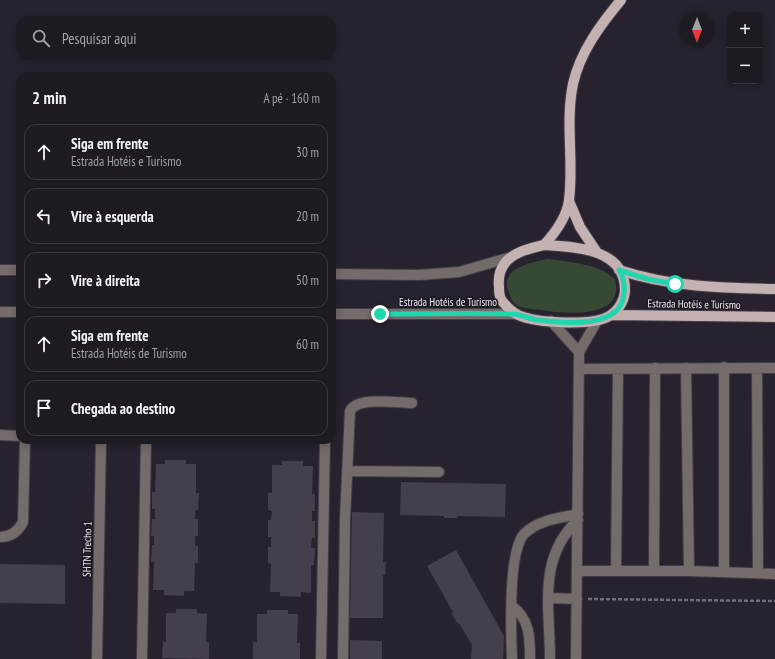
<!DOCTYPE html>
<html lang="pt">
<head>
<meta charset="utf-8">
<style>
  body { margin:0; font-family:"PT Sans Narrow",sans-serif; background:#26232a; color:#f1f3f6 }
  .controls { position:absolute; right:12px; top:12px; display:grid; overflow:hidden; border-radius:8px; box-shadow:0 2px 10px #0003 }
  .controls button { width:36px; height:36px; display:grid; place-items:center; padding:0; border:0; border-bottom:1px solid #3c3840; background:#1e1a22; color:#f1f3f6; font:20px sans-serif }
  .compass { position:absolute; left:679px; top:12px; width:36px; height:36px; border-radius:50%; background:#1e1a22; box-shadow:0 2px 10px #0003; rotate:180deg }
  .stop { position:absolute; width:12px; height:12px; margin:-9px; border:3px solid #21d5af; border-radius:50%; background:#fff }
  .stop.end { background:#21d5af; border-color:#fff; box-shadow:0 1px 4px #0008 }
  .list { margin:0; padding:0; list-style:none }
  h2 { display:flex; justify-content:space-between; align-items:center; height:52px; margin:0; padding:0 16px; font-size:17px }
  h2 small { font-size:13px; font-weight:400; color:#a1a1a5 }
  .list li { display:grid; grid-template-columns:26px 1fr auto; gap:12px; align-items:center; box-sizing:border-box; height:56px; margin:0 8px 8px; padding:0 8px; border:1px solid #3c3840; border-radius:12px }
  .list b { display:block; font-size:15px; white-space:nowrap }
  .list p { margin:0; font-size:13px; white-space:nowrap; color:#a1a1a5 }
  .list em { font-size:13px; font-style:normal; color:#a1a1a5 }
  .icon { flex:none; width:22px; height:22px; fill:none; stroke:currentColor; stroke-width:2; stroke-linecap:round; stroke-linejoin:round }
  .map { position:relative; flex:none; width:775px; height:659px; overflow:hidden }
  .search { position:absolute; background:#1e1a22; box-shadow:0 2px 10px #0003; left:16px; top:16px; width:320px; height:44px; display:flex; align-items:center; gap:10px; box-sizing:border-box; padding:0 14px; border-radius:12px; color:#a1a1a5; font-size:15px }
  .panel { position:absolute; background:#1e1a22; box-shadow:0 2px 10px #0003; left:16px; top:72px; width:320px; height:372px; border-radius:12px }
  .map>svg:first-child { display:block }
  .green { fill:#354934 }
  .building { fill:#453f4b }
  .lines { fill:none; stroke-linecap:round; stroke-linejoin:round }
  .minor-casing { stroke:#443e49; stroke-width:12 }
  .major-casing { stroke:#443e49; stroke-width:12 }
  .path { stroke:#716c77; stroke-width:2.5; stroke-dasharray:4 2; stroke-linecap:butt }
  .minor { stroke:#746c6b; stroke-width:10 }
  .major { stroke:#c3b2b1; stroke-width:10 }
  .route { stroke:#21d5af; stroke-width:5 }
  .labels { text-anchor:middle; stroke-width:3.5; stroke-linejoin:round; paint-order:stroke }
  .street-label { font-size:11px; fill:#ede9f1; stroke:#1f1924 }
</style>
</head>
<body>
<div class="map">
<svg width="775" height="659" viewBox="0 0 775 659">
  <rect width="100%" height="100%" fill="#28222e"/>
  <path class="green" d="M547 259C568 262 598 263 615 279 626 320 565 314 541 310 534 309 526 309 520 307 514 305 511 299 509 293 498 269 529 263 547 259Z"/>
  <path class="building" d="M165 460H186V464H196V493H199L198 510H195V519H198V536H195V546H198V563H195L194 591H184V596L164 595V590H153L154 562H151L152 545H154V536H151L152 519H155V509H152V492H155L156 464H165Z
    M282 461H303V466H313L312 494H315V511H312V521H315V538H312L311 548H315L314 565H311V593L301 592V597L280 596V592H270L271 564 268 563V547H271V537H268V520H271L272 511 268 510V493H272V465H282Z
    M401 482 506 484 505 517 457 516V518H444V516L400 515Z
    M352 512 384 513 383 562H386L385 575H383V618H350Z
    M456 550 504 636 503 659H471L472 645 459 623 458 624 451 613 453 612 427 566Z
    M0 564 65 565V604L0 603Z
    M176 609H197V613L207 614 206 642H209V659L162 658 163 641 166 642V613H176Z
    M267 610H288V614H298L297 643H300V659H253V642H257V614H267Z
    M350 640 382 641V659H350Z"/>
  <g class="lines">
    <g class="minor-casing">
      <path id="minor" d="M0 270H20
        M332 274 419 275 459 272 508 258
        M0 312H20
        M332 314H517
        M551 321 579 352
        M686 368 689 571
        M757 368 758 573
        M579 369 775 368
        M0 435 20 436
        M347 471 439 472
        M0 537C11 537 18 532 23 522L25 440
        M577 571H689L775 574
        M616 571 618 369
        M654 571 655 368
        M724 572V367
        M549 598 577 599
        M512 606C530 619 530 638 530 659
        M97 659 101 440
        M142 659 146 440
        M321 659 325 440
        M343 659 345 519 350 411C358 396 396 403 412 403
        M512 659C511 634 508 552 524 534 538 520 560 518 578 514
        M550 659C550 608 537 558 578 520
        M576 659 579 352 597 321"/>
    </g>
    <g class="major-casing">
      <path id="major" d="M569 201 580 227 596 251
        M544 245C575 247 625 248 625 290 625 299 619 310 611 315 594 327 537 323 518 315 512 312 507 307 502 301 499 297 499 292 499 287 496 257 521 250 544 245Z
        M544 245C555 233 567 217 569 200 574 162 565 122 573 84 580 52 601 24 621 0
        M619 270C670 287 722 288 775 289
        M612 315 775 317"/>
    </g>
    <path class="path" d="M588 599 775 601"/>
    <use href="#minor" class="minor"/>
    <use href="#major" class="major"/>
  </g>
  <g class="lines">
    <path class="route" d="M380 314C424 314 470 313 514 314 522 315 530 319 538 320 561 323 612 328 622 302 626 290 625 281 619 270L647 279 675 284"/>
  </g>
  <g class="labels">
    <g class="street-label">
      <text x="448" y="306">Estrada Hotéis de Turismo</text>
      <text transform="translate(694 304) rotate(1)" y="4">Estrada Hotéis e Turismo</text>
      <text transform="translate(87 549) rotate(-89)" y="4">SHTN Trecho 1</text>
    </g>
  </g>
</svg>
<div class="controls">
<button>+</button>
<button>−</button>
</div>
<svg class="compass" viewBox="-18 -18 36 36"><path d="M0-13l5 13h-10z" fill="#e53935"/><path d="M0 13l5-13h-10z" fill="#a1a1a5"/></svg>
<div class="stop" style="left:675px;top:284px"></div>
<div class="stop end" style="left:380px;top:314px"></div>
<div class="search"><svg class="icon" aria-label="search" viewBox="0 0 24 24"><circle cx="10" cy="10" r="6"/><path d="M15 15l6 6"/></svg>Pesquisar aqui</div>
<section class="panel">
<h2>2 min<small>A pé · 160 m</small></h2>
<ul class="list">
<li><svg class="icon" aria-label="ahead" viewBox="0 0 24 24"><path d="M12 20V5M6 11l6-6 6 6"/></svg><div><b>Siga em frente</b><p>Estrada Hotéis e Turismo</p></div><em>30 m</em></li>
<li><svg class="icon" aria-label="left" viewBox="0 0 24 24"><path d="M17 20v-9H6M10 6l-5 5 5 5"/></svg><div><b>Vire à esquerda</b></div><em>20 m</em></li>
<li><svg class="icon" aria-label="right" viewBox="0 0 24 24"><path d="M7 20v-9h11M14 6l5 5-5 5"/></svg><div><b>Vire à direita</b></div><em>50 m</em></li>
<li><svg class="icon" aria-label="ahead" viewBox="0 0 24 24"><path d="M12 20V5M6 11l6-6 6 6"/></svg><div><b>Siga em frente</b><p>Estrada Hotéis de Turismo</p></div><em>60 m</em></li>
<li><svg class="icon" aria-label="arrive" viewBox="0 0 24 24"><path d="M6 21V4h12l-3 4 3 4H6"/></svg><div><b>Chegada ao destino</b></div></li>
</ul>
</section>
</div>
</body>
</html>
